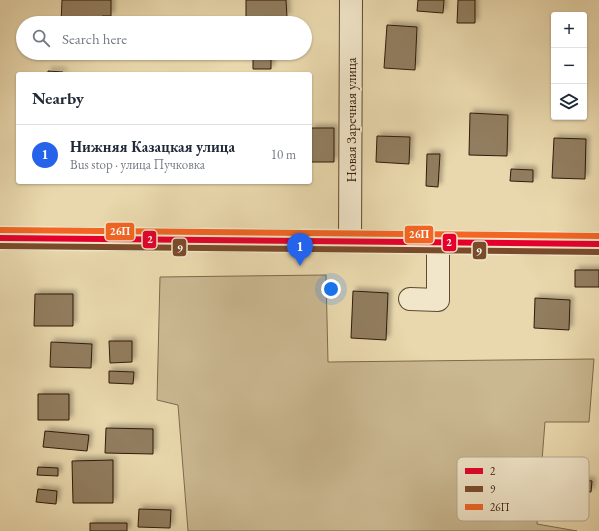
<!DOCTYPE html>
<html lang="en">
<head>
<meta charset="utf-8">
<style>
  body { margin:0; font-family:"EB Garamond",serif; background:#f2f2f3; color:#1f2937 }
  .controls { position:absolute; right:12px; top:12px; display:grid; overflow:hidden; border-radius:4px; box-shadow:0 1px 3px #0004 }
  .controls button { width:36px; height:36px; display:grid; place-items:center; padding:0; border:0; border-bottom:1px solid #e0e1e3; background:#fff; color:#1f2937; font:20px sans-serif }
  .you { position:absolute; left:331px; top:289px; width:14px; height:14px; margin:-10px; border:3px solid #fff; border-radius:50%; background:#1a73e8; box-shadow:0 0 0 6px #1a73e833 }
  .badge { display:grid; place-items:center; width:26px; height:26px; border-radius:50%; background:#2563eb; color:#fff; font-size:13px; font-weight:700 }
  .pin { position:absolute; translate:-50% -33px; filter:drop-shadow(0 1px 2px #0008) }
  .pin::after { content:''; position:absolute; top:21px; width:14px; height:12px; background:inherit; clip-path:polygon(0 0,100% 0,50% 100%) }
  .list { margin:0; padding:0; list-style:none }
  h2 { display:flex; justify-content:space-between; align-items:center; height:52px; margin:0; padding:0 16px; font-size:17px }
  h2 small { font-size:13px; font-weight:400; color:#747a83 }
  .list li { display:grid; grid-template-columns:26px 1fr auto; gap:12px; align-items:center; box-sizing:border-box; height:60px; padding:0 16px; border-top:1px solid #e0e1e3 }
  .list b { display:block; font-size:15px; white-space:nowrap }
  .list p { margin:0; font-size:13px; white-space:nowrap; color:#747a83 }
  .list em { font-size:13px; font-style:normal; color:#747a83 }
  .icon { flex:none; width:22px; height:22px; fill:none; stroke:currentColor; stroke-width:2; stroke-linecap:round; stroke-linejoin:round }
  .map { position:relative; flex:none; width:599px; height:531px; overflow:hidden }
  .search { position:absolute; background:#fff; box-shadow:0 1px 3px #0004; left:16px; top:16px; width:296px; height:44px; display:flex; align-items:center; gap:10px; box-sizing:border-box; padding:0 14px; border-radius:22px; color:#747a83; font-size:15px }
  .panel { position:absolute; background:#fff; box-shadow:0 1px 3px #0004; left:16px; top:72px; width:296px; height:112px; border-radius:4px }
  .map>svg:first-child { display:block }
  .green { fill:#cab891; stroke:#7e6a4c }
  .building { fill:#917d5e; stroke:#311b08; filter:url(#shadow) }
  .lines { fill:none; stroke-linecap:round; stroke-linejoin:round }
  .minor-casing { stroke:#5f4a31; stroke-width:24 }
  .major-casing { stroke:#311b08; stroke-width:24 }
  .minor { stroke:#f1e6ca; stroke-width:22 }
  .major { stroke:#e9d8ad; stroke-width:22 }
  .bus-1-casing { stroke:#f1e6ca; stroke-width:9 }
  .bus-2-casing { stroke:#f1e6ca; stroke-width:9 }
  .bus-3-casing { stroke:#f1e6ca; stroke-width:9 }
  .bus-1 { stroke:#e4002b; stroke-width:6 }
  .bus-2 { stroke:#7a4b2a; stroke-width:6 }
  .bus-3 { stroke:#f26522; stroke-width:6 }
  .labels { text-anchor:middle; stroke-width:4; stroke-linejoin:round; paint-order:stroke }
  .street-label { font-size:14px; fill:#311b08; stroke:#f1e6ca }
  .key { fill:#f1e6ca; stroke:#b7a990; stroke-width:1 }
  .key-label { font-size:11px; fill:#311b08 }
  .line-badge { stroke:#f1e6ca; stroke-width:1.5 }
  .badge-label { font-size:11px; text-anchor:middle; font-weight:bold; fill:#fff }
</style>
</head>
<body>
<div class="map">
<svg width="599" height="531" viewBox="0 0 599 531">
  <defs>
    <filter id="shadow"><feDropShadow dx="3.5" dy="-3.5" stdDeviation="2" flood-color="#0004"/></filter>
  </defs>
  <rect width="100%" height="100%" fill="#e9d8ad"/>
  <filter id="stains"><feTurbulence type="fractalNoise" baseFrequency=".005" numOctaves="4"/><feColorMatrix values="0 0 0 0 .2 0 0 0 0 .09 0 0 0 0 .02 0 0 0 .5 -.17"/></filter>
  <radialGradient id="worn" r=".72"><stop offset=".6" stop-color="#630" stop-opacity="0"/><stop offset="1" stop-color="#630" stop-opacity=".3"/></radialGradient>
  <path class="green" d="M326 275 328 362 594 359 589 422H545L537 524 577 531H188L178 405 157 400 160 277Z"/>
  <path class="building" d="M62 0H111V16H102V23H61Z
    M246 0H286L287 17 246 18Z
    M418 0H444L443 13 417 11Z
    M458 0H475V23H457Z
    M387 25 417 27 415 70 384 68Z
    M253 53H271V69H253Z
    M48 71 63 72V74H48Z
    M470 113 508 115 507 156 469 155Z
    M311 128H334V162H311Z
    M377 136 410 137 409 164 376 162Z
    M554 138 586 139 585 179 552 178Z
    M427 154H440L438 187 426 186Z
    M511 169 533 170V182L510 181Z
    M575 270H599V287H575Z
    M353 291 388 293 386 340 351 338Z
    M35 294H73V326H34Z
    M535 298 570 300 569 330 534 328Z
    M109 341H132V362L110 363Z
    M51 342 92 344 91 368 50 367Z
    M109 371 134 372 133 384 109 383Z
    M38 394H69V420H38Z
    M106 428 153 429V454L105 453Z
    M45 431 89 435 87 451 43 447Z
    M113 460V503H73L72 461Z
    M38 467 58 468V476L37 475Z
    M570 479 592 481 591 492 569 490Z
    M38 489 57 491 56 504 36 502Z
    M139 509 171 510 170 528 138 527Z
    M90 523H127V531H90Z"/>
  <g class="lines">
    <g class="minor-casing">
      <path id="minor" d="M350 241 351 0
        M410 299 438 300V243"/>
    </g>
    <g class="major-casing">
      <path id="major" d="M0 238 599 244"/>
    </g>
    <use href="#minor" class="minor"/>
    <use href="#major" class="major"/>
    <g class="bus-1-casing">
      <path id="bus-1" d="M0 238 599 244"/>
    </g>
    <g class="bus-2-casing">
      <path id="bus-2" d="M0 246 599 252"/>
    </g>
    <g class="bus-3-casing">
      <path id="bus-3" d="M0 230 599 236"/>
    </g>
    <use href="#bus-1" class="bus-1"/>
    <use href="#bus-2" class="bus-2"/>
    <use href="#bus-3" class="bus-3"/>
  </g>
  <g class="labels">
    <g class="street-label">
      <text transform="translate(351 120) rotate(-90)" y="5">Новая Заречная улица</text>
    </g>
  </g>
  <rect x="457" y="457" width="132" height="64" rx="6" class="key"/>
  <rect x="465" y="468" width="18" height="6" fill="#e4002b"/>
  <rect x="465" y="486" width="18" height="6" fill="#7a4b2a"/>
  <rect x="465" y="504" width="18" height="6" fill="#f26522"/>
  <g class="key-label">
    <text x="490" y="475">2</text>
    <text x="490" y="493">9</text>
    <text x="490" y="511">26П</text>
  </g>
  <g class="line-badge">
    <rect x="105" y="222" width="30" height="19" rx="4" fill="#f26522"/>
    <rect x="404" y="225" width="30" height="19" rx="4" fill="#f26522"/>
    <rect x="142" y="230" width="15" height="19" rx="4" fill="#e4002b"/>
    <rect x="442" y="233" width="15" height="19" rx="4" fill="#e4002b"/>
    <rect x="172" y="238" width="15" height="19" rx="4" fill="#7a4b2a"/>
    <rect x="472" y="241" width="15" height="19" rx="4" fill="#7a4b2a"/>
  </g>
  <g class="badge-label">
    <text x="120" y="235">26П</text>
    <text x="419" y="238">26П</text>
    <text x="150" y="243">2</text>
    <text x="449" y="246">2</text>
    <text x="180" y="252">9</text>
    <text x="479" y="255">9</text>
  </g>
  <rect width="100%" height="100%" filter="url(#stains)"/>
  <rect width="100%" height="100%" fill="url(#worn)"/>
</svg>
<div class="controls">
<button>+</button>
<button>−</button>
<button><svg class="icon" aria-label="layers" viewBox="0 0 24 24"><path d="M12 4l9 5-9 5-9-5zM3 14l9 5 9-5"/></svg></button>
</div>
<div class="you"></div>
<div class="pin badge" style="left:300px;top:266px">1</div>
<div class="search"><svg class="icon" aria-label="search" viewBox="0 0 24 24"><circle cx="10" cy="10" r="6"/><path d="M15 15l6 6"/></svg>Search here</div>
<section class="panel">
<h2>Nearby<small></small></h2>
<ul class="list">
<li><span class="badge">1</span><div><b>Нижняя Казацкая улица</b><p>Bus stop · улица Пучковка</p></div><em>10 m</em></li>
</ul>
</section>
</div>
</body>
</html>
